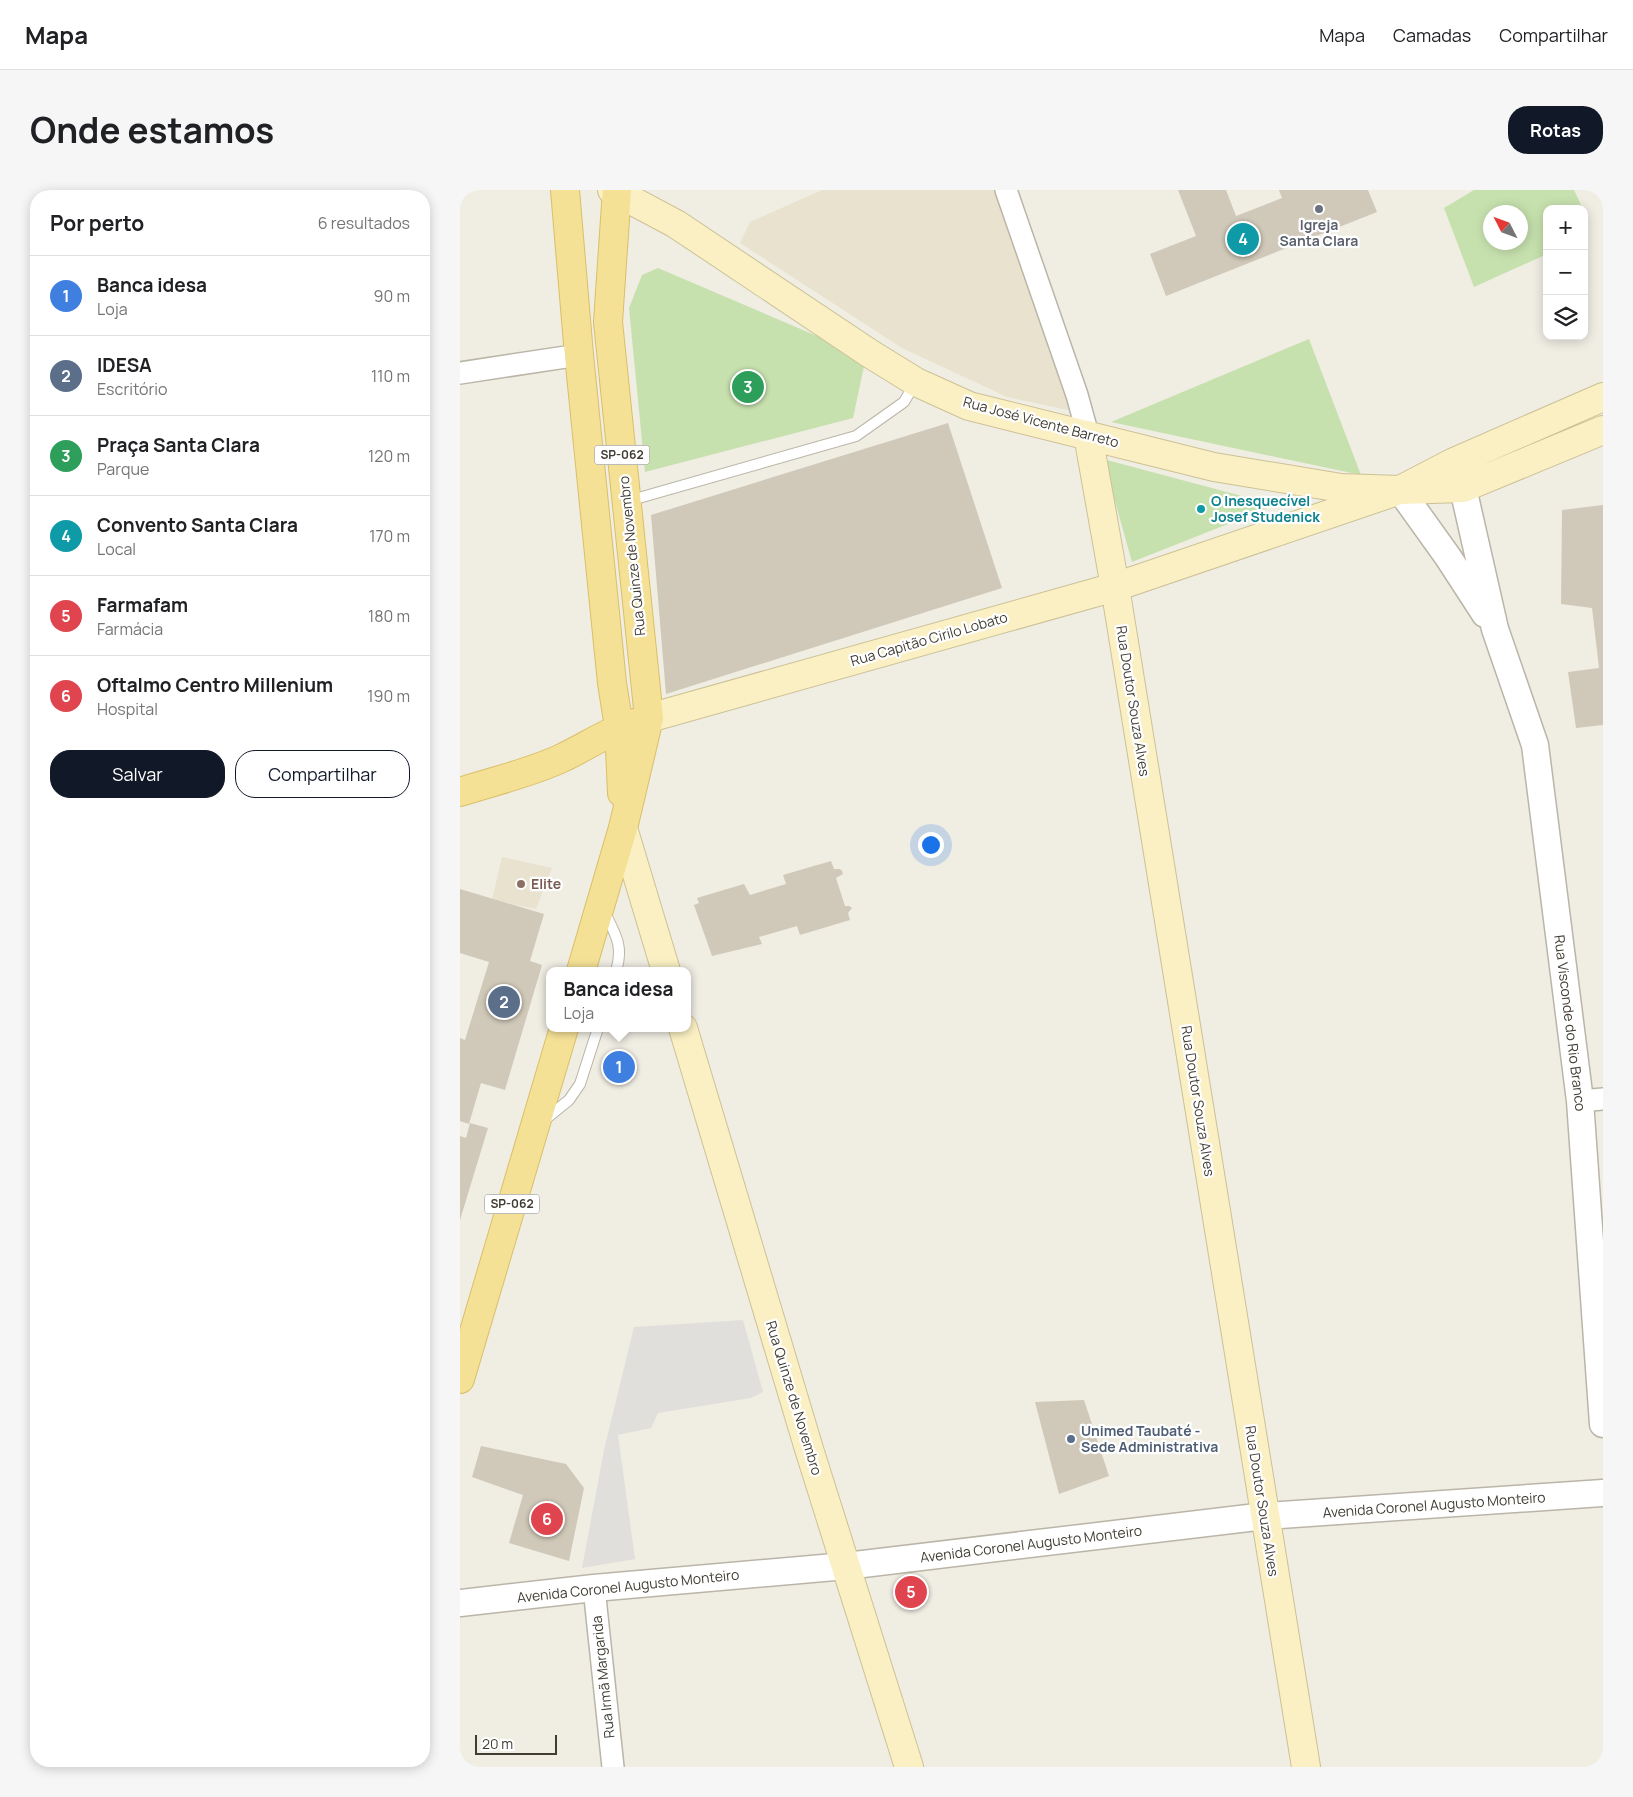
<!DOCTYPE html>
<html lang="pt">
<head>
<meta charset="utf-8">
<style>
  body { margin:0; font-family:Manrope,sans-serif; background:#f6f6f6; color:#202124 }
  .controls { position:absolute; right:15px; top:15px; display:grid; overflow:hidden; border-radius:10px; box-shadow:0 2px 12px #0003 }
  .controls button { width:45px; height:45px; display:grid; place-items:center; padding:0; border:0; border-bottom:1px solid #e0e0e0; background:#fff; color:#202124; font:25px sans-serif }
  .compass { position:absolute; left:1023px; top:15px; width:45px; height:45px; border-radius:50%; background:#fff; box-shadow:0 2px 12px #0003; rotate:312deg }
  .scale { position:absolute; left:15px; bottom:12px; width:82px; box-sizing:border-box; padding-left:5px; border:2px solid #413d34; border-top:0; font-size:14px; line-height:18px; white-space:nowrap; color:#413d34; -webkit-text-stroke:4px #fff; paint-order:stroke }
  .you { position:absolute; left:470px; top:654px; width:18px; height:18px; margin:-12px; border:4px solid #fff; border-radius:50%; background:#1a73e8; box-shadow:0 0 0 8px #1a73e833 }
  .badge { display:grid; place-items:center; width:32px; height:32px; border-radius:50%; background:#111827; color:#fff; font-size:16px; font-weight:700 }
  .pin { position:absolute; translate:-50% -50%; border:2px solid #fff; box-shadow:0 1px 5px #0006 }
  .popup { position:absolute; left:86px; top:777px; width:145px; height:65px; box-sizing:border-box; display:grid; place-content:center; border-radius:10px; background:#fff; filter:drop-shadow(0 1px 4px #0005); font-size:16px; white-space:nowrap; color:#757577 }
  .popup b { font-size:19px; color:#202124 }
  .popup::after { content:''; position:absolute; left:50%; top:100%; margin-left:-10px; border:10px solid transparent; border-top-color:#fff }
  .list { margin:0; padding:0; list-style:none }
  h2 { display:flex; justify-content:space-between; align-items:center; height:65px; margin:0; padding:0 20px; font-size:21px }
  h2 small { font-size:16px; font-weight:400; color:#757577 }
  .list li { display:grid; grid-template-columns:32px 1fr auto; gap:15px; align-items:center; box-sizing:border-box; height:80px; padding:0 20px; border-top:1px solid #e0e0e0 }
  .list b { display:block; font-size:19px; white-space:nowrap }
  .list p { margin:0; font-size:16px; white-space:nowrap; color:#757577 }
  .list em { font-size:16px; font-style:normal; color:#757577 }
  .actions { display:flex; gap:10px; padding:15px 20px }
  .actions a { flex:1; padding:11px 0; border:1px solid #111827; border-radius:20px; text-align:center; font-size:18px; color:#111827 }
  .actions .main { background:#111827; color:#fff }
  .icon { flex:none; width:28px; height:28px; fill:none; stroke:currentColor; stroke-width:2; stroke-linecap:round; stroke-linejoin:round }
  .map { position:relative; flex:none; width:1143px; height:1577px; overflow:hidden; border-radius:20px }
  header { display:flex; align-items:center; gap:30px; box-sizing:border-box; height:70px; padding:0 25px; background:#fff; border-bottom:1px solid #e0e0e0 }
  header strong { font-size:24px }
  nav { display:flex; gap:28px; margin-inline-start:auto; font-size:18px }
  .intro { display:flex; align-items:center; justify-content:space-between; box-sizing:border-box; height:120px; padding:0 30px }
  h1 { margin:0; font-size:35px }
  .button { padding:12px 22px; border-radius:20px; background:#111827; color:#fff; font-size:18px; font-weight:700 }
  main { display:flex; gap:30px; padding:0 30px }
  aside { flex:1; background:#fff; border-radius:20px; box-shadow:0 2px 12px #0003 }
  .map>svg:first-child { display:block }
  .education { fill:#e8e2ce }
  .green { fill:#c7e1ae; fill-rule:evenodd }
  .parking { fill:#e1dfdb }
  .building { fill:#d0c9b9 }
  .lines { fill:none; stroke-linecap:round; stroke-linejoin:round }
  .service-casing { stroke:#bab5a7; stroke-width:12 }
  .minor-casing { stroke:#bab5a7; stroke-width:24 }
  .tertiary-casing { stroke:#bab5a7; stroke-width:29 }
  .secondary-casing { stroke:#ccc196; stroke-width:30 }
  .primary-casing { stroke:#d9bf68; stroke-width:30 }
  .service { stroke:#fff; stroke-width:10 }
  .minor { stroke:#fff; stroke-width:21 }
  .tertiary { stroke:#fff; stroke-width:26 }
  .secondary { stroke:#faf0c3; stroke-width:28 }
  .primary { stroke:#f5e196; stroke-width:28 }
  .worship-dot { fill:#6b7280; stroke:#fff; stroke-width:2 }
  .culture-dot { fill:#0f9aa8; stroke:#fff; stroke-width:2 }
  .education-dot { fill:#8d6e63; stroke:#fff; stroke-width:2 }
  .service-dot { fill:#5c6f8a; stroke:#fff; stroke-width:2 }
  .labels { text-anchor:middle; stroke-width:4.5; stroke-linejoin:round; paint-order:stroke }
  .shield { fill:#fff; stroke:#7a7771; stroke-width:1 }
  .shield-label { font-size:12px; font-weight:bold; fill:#413d34 }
  .worship-label { font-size:14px; font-weight:bold; fill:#5b616d; stroke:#fff }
  .street-label { font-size:14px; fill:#413d34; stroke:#fff }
  .culture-label { font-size:14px; font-weight:bold; fill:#0d838f; stroke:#fff; text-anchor:start }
  .education-label { font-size:14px; font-weight:bold; fill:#785e54; stroke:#fff; text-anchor:start }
  .service-label { font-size:14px; font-weight:bold; fill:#4e5e75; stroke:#fff; text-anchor:start }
</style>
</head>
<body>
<header>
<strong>Mapa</strong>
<nav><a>Mapa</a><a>Camadas</a><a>Compartilhar</a></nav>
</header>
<div class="intro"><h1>Onde estamos</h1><a class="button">Rotas</a></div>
<main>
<aside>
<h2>Por perto<small>6 resultados</small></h2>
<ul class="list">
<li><span class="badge" style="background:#3f7fe0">1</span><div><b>Banca idesa</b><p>Loja</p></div><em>90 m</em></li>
<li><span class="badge" style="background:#5c6f8a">2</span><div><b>IDESA</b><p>Escritório</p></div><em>110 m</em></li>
<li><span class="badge" style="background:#2e9e5b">3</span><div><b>Praça Santa Clara</b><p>Parque</p></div><em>120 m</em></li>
<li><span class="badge" style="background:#0f9aa8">4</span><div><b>Convento Santa Clara</b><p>Local</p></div><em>170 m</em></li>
<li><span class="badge" style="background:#e0444e">5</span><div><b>Farmafam</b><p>Farmácia</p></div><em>180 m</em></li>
<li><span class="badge" style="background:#e0444e">6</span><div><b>Oftalmo Centro Millenium</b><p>Hospital</p></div><em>190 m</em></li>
</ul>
<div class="actions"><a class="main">Salvar</a><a>Compartilhar</a></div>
</aside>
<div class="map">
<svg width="1143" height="1577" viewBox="0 0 1143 1577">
  <rect width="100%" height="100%" fill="#f0ede3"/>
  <path class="education" d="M362 0H540L613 221 547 207 442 158 280 53 290 32Z
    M42 667 92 678 76 719 32 710Z"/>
  <path class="green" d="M1014 0H1114L1123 19H1087V64L1014 97 984 18ZM1060 22V52H1030V22Z
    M198 78 406 167 393 228 185 282 169 118 182 85Z
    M849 149 901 285 651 232Z
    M643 269 816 315 672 372Z"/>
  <path class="parking" d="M283 1130 303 1202 291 1208 198 1223 191 1238 158 1245 175 1369 122 1378 144 1260 174 1137Z"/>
  <path class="building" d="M718 0H766L776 26 822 8 819 0H908L917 22 706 106 690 64 736 46Z
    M488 233 542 398 206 504 191 325Z
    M1143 315V535L1116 538 1108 482 1139 478 1132 418 1101 414 1102 320Z
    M371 671 374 679H380L382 681 383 684 376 688 385 716H389L392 718 388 723 390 730 340 745 337 736 299 747 302 754 252 766 234 715 239 713 237 708 284 694 290 705 326 694 323 685Z
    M0 699 84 724 70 771 82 775 45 900 21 893 9 934 0 931V848L5 850 29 772 0 763Z
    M10 933 28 938 0 1030V946L6 948Z
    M624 1210 649 1286 599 1304 575 1212Z
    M21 1256 106 1274 124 1298 109 1371 49 1353 63 1305 12 1287Z"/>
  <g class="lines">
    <g class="service-casing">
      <path id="service" d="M168 311 396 246 444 212 455 193
        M144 721C155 744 164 755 156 781
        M83 931 109 910 120 894 138 838"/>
    </g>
    <g class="minor-casing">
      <path id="minor" d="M546 0 617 205 628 245
        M0 183 119 165
        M1120 911 1143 909
        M134 1398 153 1577"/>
    </g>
    <g class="tertiary-casing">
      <path id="tertiary" d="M996 278 1003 298 1035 439 1075 555 1120 911 1143 1234
        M940 300 988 367 1025 424
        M0 1413 134 1398 386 1376 805 1326 1143 1303"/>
    </g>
    <g class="secondary-casing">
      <path id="secondary" d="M152 0 216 34 409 163 456 192 509 216 754 277 881 298 940 300 1003 298 1143 240
        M628 245 655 397 846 1577
        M189 528 655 397 940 300 994 272 1143 207
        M163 638 206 781
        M223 838 349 1259 449 1577"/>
    </g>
    <g class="primary-casing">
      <path id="primary" d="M105 0 119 165 152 493 159 537 162 603
        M0 602C34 591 70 583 102 568 126 557 148 541 174 533
        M121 781 163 638 189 528 148 132 157 0
        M0 1189 104 838"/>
    </g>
    <use href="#service" class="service"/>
    <use href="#minor" class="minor"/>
    <use href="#tertiary" class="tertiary"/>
    <use href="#secondary" class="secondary"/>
    <use href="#primary" class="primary"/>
  </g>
  <circle class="worship-dot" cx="859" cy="19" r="5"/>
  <circle class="culture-dot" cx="741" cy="319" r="5"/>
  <circle class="education-dot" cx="61" cy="694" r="5"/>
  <circle class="service-dot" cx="611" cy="1249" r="5"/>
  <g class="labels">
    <g class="shield">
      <rect x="134.5" y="255.5" width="55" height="19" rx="4"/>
      <rect x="24.5" y="1004.5" width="55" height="19" rx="4"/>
    </g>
    <g class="shield-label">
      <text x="162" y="269">SP-062</text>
      <text x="52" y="1018">SP-062</text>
    </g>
    <g class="worship-label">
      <text x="859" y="40">Igreja<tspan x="859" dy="16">Santa Clara</tspan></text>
    </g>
    <g class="street-label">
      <text transform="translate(581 232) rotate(15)" y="5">Rua José Vicente Barreto</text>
      <text transform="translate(172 366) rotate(-96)" y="5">Rua Quinze de Novembro</text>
      <text transform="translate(469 449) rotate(-16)" y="5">Rua Capitão Cirilo Lobato</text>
      <text transform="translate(673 511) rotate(81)" y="5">Rua Doutor Souza Alves</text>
      <text transform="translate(1110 833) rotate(83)" y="5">Rua Visconde do Rio Branco</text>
      <text transform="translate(738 911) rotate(81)" y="5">Rua Doutor Souza Alves</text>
      <text transform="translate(334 1208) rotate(73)" y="5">Rua Quinze de Novembro</text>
      <text transform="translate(802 1311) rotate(81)" y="5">Rua Doutor Souza Alves</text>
      <text transform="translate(974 1315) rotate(-4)" y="5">Avenida Coronel Augusto Monteiro</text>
      <text transform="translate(571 1354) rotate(-7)" y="5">Avenida Coronel Augusto Monteiro</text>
      <text transform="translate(168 1396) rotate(-6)" y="5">Avenida Coronel Augusto Monteiro</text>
      <text transform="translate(143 1487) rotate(-96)" y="5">Rua Irmã Margarida</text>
    </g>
    <g class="culture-label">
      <text x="751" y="316">O Inesquecível<tspan x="751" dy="16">Josef Studenick</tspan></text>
    </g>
    <g class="education-label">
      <text x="71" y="699">Elite</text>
    </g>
    <g class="service-label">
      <text x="621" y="1246">Unimed Taubaté -<tspan x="621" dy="16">Sede Administrativa</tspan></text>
    </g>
  </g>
</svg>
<div class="controls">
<button>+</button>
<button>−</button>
<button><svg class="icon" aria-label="layers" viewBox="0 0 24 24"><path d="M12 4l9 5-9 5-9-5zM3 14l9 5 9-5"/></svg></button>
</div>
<svg class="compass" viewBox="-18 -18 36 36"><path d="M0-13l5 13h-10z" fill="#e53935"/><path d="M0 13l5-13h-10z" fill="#757577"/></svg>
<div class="scale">20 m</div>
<div class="you"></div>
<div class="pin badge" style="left:159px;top:877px;background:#3f7fe0">1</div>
<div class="popup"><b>Banca idesa</b>Loja</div>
<div class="pin badge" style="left:44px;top:812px;background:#5c6f8a">2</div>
<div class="pin badge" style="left:288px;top:197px;background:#2e9e5b">3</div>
<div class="pin badge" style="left:783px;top:49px;background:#0f9aa8">4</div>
<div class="pin badge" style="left:451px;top:1402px;background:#e0444e">5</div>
<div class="pin badge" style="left:87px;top:1329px;background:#e0444e">6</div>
</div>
</main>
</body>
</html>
